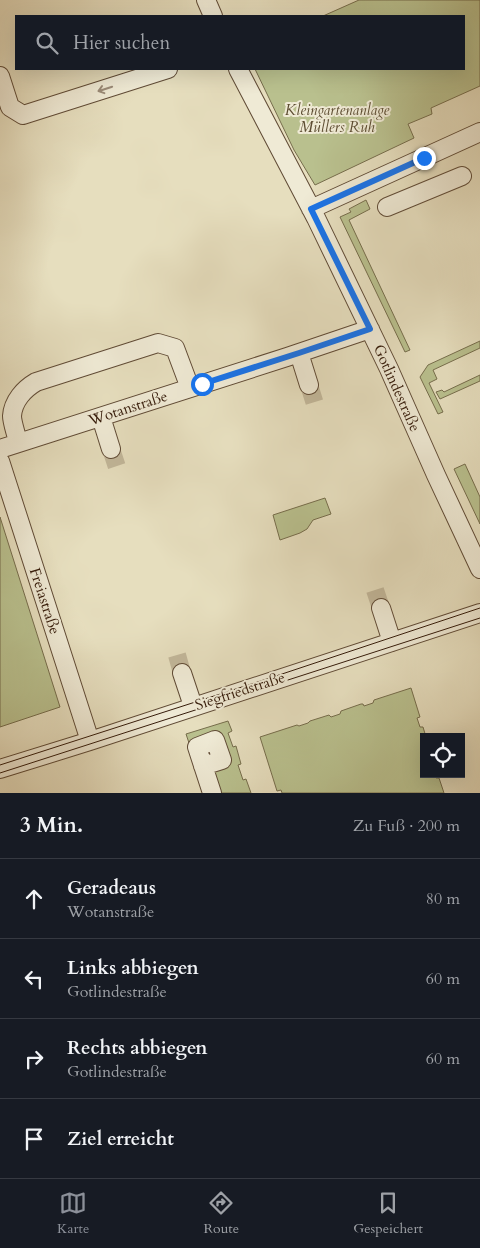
<!DOCTYPE html>
<html lang="de">
<head>
<meta charset="utf-8">
<style>
  body { margin:0; font-family:Cardo,serif; background:#20242c; color:#f1f3f6 }
  .controls { position:absolute; right:15px; bottom:15px; display:grid; overflow:hidden; border-radius:0px; box-shadow:0 5px 20px #0002 }
  .controls button { width:45px; height:45px; display:grid; place-items:center; padding:0; border:0; border-bottom:1px solid #363941; background:#171b24; color:#f1f3f6; font:25px sans-serif }
  .stop { position:absolute; width:15px; height:15px; margin:-11px; border:4px solid #1a73e8; border-radius:50%; background:#fff }
  .stop.end { background:#1a73e8; border-color:#fff; box-shadow:0 1px 5px #0008 }
  .list { margin:0; padding:0; list-style:none }
  h2 { display:flex; justify-content:space-between; align-items:center; height:65px; margin:0; padding:0 20px; font-size:21px }
  h2 small { font-size:16px; font-weight:400; color:#9ea1a6 }
  .list li { display:grid; grid-template-columns:32px 1fr auto; gap:15px; align-items:center; box-sizing:border-box; height:80px; padding:0 20px; border-top:1px solid #363941 }
  .list b { display:block; font-size:19px; white-space:nowrap }
  .list p { margin:0; font-size:16px; white-space:nowrap; color:#9ea1a6 }
  .list em { font-size:16px; font-style:normal; color:#9ea1a6 }
  .icon { flex:none; width:28px; height:28px; fill:none; stroke:currentColor; stroke-width:2; stroke-linecap:round; stroke-linejoin:round }
  .map { position:relative; flex:none; width:480px; height:793px; overflow:hidden }
  .search { position:absolute; background:#171b24; box-shadow:0 5px 20px #0002; left:15px; right:15px; top:15px; height:55px; display:flex; align-items:center; gap:12px; box-sizing:border-box; padding:0 18px; border-radius:0px; color:#9ea1a6; font-size:19px }
  .sheet { height:385px; background:#171b24 }
  nav { display:flex; justify-content:space-around; align-items:center; box-sizing:border-box; height:70px; border-top:1px solid #363941; background:#171b24; font-size:14px; color:#9ea1a6 }
  nav a { display:grid; justify-items:center; gap:2px }
  nav .on { color:#8c9099 }
  .map>svg:first-child { display:block }
  .green { fill:#b9c08e; stroke:#766d4c }
  .lines { fill:none; stroke-linecap:round; stroke-linejoin:round }
  .minor-tunnel { stroke:#c2b79a; stroke-width:18; stroke-dasharray:18 9; stroke-linecap:butt }
  .minor-casing { stroke:#604b36; stroke-width:20 }
  .minor { stroke:#efead5; stroke-width:18 }
  .tram { stroke:#341a09; stroke-width:1 }
  .oneway { stroke:#9b8c79 }
  .route { stroke:#1a73e8; stroke-width:6 }
  .labels { text-anchor:middle; stroke-width:4; stroke-linejoin:round; paint-order:stroke }
  .park-label { font-size:15px; font-style:italic; fill:#5c4c31; stroke:#efead5 }
  .street-label { font-size:15px; fill:#341a09; stroke:#efead5 }
</style>
</head>
<body>
<div class="map">
<svg width="480" height="793" viewBox="0 0 480 793">
  <rect width="100%" height="100%" fill="#e6debe"/>
  <filter id="stains"><feTurbulence type="fractalNoise" baseFrequency=".004" numOctaves="4"/><feColorMatrix values="0 0 0 0 .2 0 0 0 0 .09 0 0 0 0 .02 0 0 0 .5 -.17"/></filter>
  <radialGradient id="worn" r=".72"><stop offset=".6" stop-color="#630" stop-opacity="0"/><stop offset="1" stop-color="#630" stop-opacity=".3"/></radialGradient>
  <path class="green" d="M359 0H480V86L431 108 432 114 408 124 414 138 315 185 294 150 255 69H464V16H323Z
    M366 200 370 209 349 220 410 350 405 352 340 217 351 212 349 209Z
    M480 341V348L433 370 437 379 429 383 443 412 438 414 420 377 428 365Z
    M480 375V381L440 399 436 392 442 390 444 392Z
    M465 464 480 497V524L454 469Z
    M325 498 331 514 313 520 307 529 300 533 280 540 273 515Z
    M0 517 60 707 0 727Z
    M411 688 420 717 417 718 420 727H423L426 737H424V774H435L436 778H439L444 793H282L281 790 277 791 260 737 297 725 299 726 308 723 310 721 329 715 331 717 340 714 341 711 361 704H363L364 706 373 703 374 700Z
    M228 721 232 731 228 733 233 747 236 746 241 764 238 765 243 780 246 779 251 793H203L194 758 186 734Z"/>
  <g class="lines">
    <path class="minor-tunnel" d="M309 385 315 404
      M111 449 117 467
      M375 590 381 608
      M177 655 182 673"/>
    <g class="minor-casing">
      <path id="minor" d="M206 0 213 16
        M238 69 316 218 389 369 436 475 480 569
        M0 76 10 107 23 115 168 69
        M387 207 462 176
        M311 209 480 132
        M299 353 309 385
        M101 417 111 449
        M18 443C17 436 12 423 12 416 13 401 24 389 36 382L158 343 175 348 190 388
        M0 449 287 357 370 329
        M0 461 90 741
        M381 608 392 642
        M182 673 193 706
        M203 766 222 760 215 740 197 747 212 793
        M0 769 90 741 480 613"/>
    </g>
    <use href="#minor" class="minor"/>
    <path class="tram" d="M288 680 480 618
      M0 765 276 676 480 608
      M0 773 245 694"/>
  </g>
  <defs><path id="oneway-shaft" d="M-6 0H5M1.5-3L5.5 0L1.5 3" fill="none" stroke-width="1.6" stroke-linecap="round" stroke-linejoin="round" transform="scale(1.25)"/></defs>
  <use class="oneway" href="#oneway-shaft" transform="translate(105 89) rotate(162)"/>
  <g class="lines">
    <path class="route" d="M202 384 299 353 370 329 311 209 424 158"/>
  </g>
  <g class="labels">
    <g class="park-label">
      <text x="337" y="115">Kleingartenanlage<tspan x="337" dy="17">Müllers Ruh</tspan></text>
    </g>
    <g class="street-label">
      <text transform="translate(397 388) rotate(66)" y="5">Gotlindestraße</text>
      <text transform="translate(128 408) rotate(-18)" y="5">Wotanstraße</text>
      <text transform="translate(45 601) rotate(72)" y="5">Freiastraße</text>
      <text transform="translate(240 691) rotate(-18)" y="5">Siegfriedstraße</text>
    </g>
  </g>
  <rect width="100%" height="100%" filter="url(#stains)"/>
  <rect width="100%" height="100%" fill="url(#worn)"/>
</svg>
<div class="controls">
<button><svg class="icon" aria-label="locate" viewBox="0 0 24 24"><circle cx="12" cy="12" r="6"/><path d="M12 2v4M12 18v4M2 12h4M18 12h4"/></svg></button>
</div>
<div class="stop" style="left:202px;top:384px"></div>
<div class="stop end" style="left:424px;top:158px"></div>
<div class="search"><svg class="icon" aria-label="search" viewBox="0 0 24 24"><circle cx="10" cy="10" r="6"/><path d="M15 15l6 6"/></svg>Hier suchen</div>
</div>
<section class="sheet">
<h2>3 Min.<small>Zu Fuß · 200 m</small></h2>
<ul class="list">
<li><svg class="icon" aria-label="ahead" viewBox="0 0 24 24"><path d="M12 20V5M6 11l6-6 6 6"/></svg><div><b>Geradeaus</b><p>Wotanstraße</p></div><em>80 m</em></li>
<li><svg class="icon" aria-label="left" viewBox="0 0 24 24"><path d="M17 20v-9H6M10 6l-5 5 5 5"/></svg><div><b>Links abbiegen</b><p>Gotlindestraße</p></div><em>60 m</em></li>
<li><svg class="icon" aria-label="right" viewBox="0 0 24 24"><path d="M7 20v-9h11M14 6l5 5-5 5"/></svg><div><b>Rechts abbiegen</b><p>Gotlindestraße</p></div><em>60 m</em></li>
<li><svg class="icon" aria-label="arrive" viewBox="0 0 24 24"><path d="M6 21V4h12l-3 4 3 4H6"/></svg><div><b>Ziel erreicht</b></div></li>
</ul>
</section>
<nav>
<a class="on"><svg class="icon" aria-label="map" viewBox="0 0 24 24"><path d="M3 6l6-2 6 2 6-2v14l-6 2-6-2-6 2zM9 4v14M15 6v14"/></svg>Karte</a>
<a><svg class="icon" aria-label="directions" viewBox="0 0 24 24"><path d="M12 3l9 9-9 9-9-9zM9 14v-3h6M13 9l2 2-2 2"/></svg>Route</a>
<a><svg class="icon" aria-label="saved" viewBox="0 0 24 24"><path d="M7 4h10v16l-5-4-5 4z"/></svg>Gespeichert</a>
</nav>
</body>
</html>
